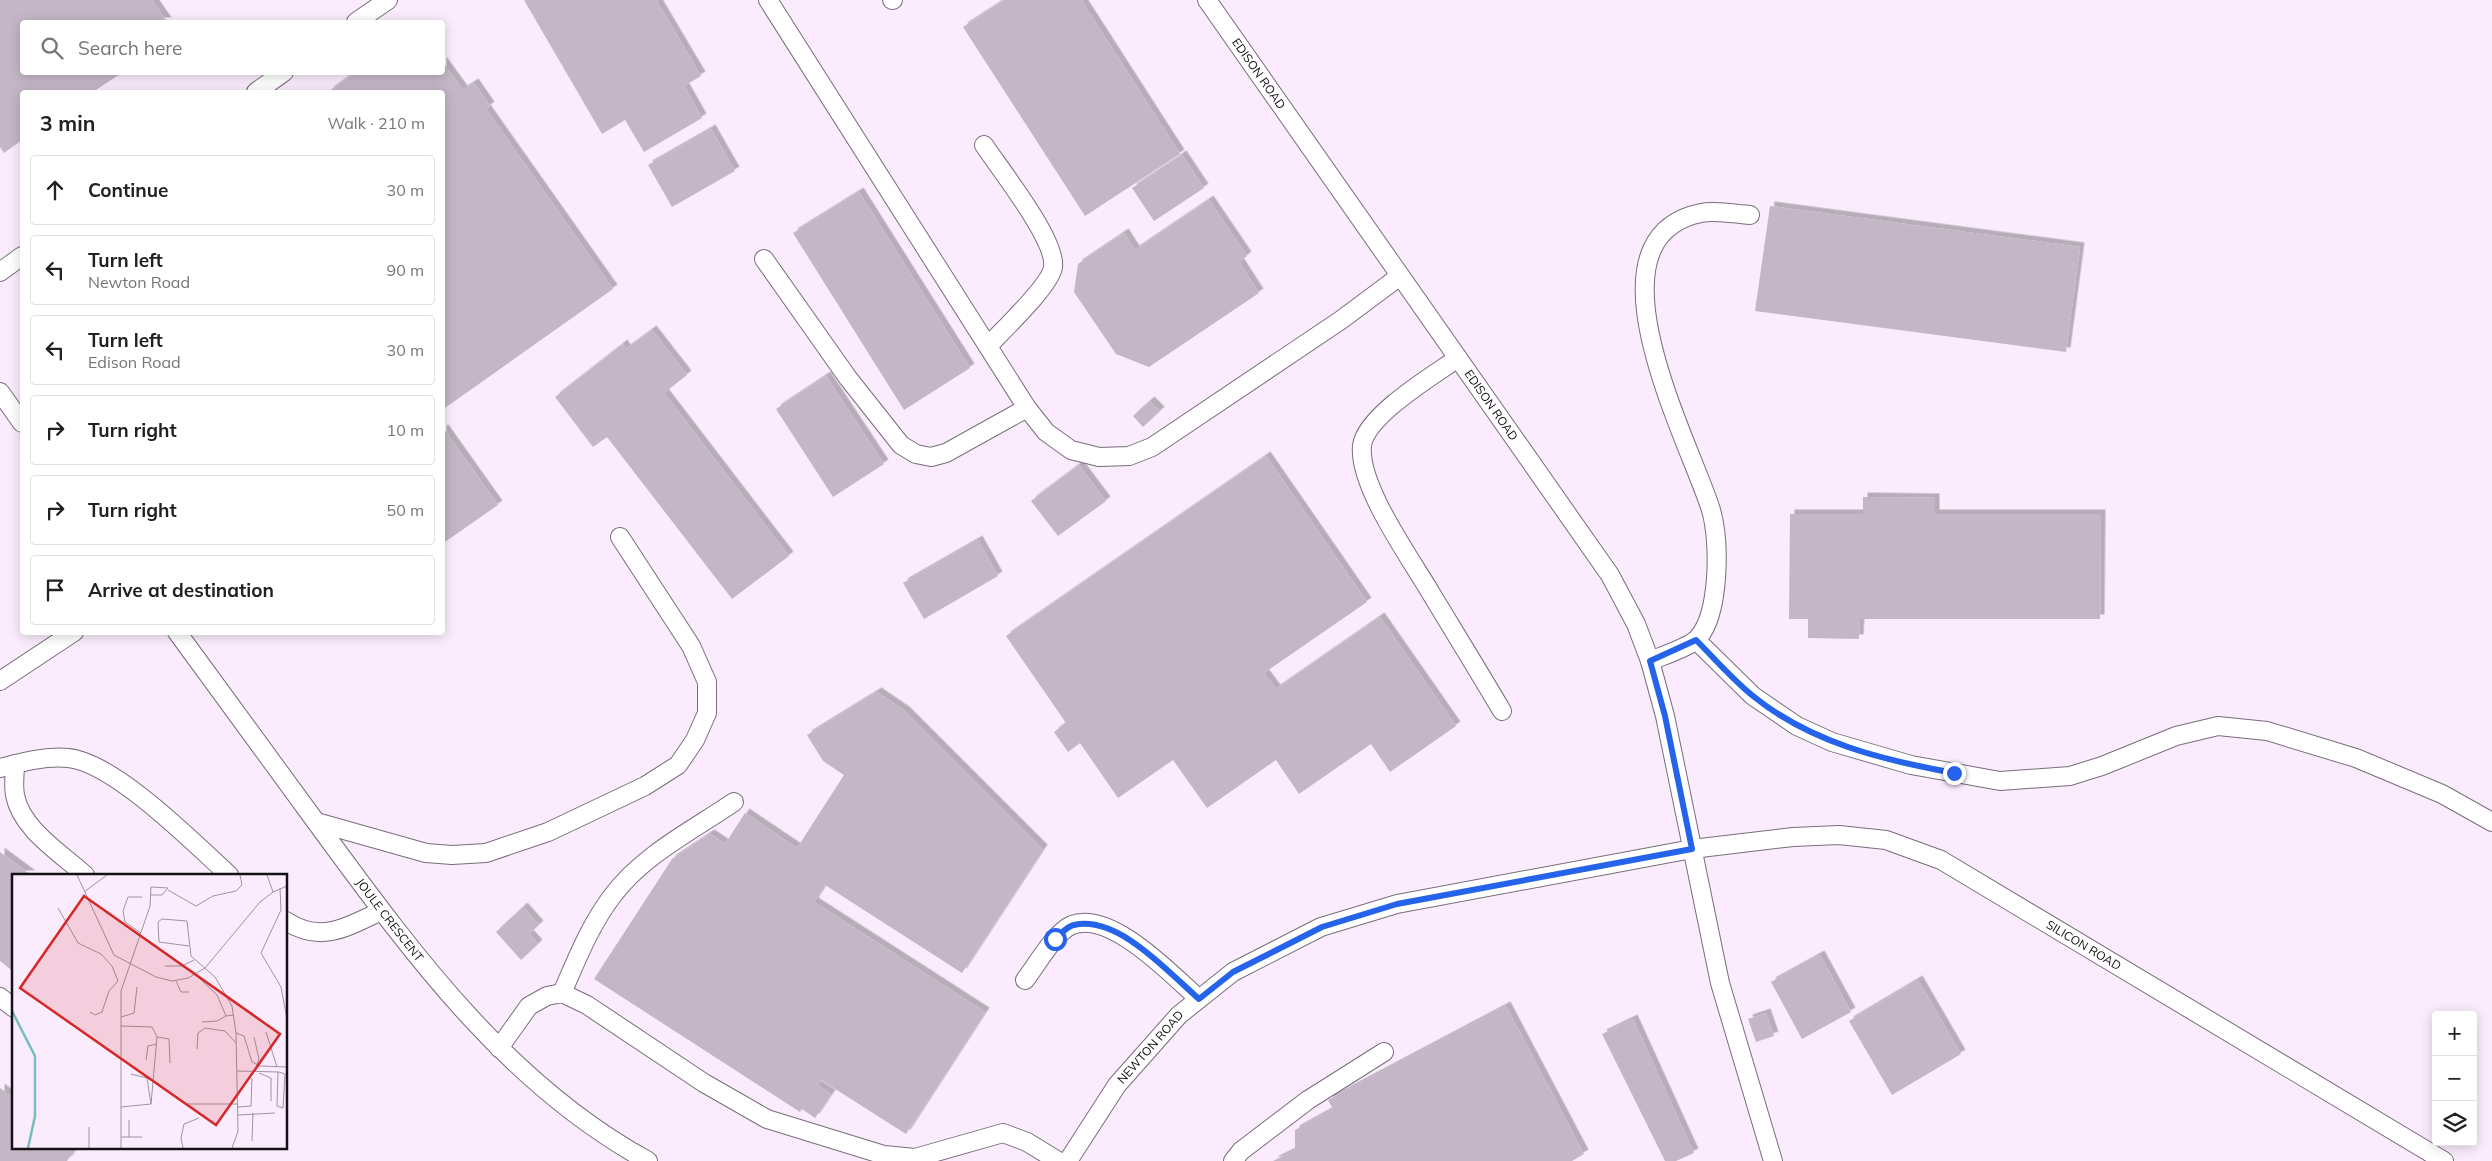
<!DOCTYPE html>
<html lang="en">
<head>
<meta charset="utf-8">
<style>
  body { margin:0; font-family:Mulish,sans-serif; background:#f2f2f2; color:#202124 }
  .controls { position:absolute; right:15px; bottom:15px; display:grid; overflow:hidden; border-radius:5px; box-shadow:0 2px 12px #0003 }
  .controls button { width:45px; height:45px; display:grid; place-items:center; padding:0; border:0; border-bottom:1px solid #e0e0e0; background:#fff; color:#202124; font:25px sans-serif }
  .stop { position:absolute; width:15px; height:15px; margin:-11px; border:4px solid #2563eb; border-radius:50%; background:#fff }
  .stop.end { background:#2563eb; border-color:#fff; box-shadow:0 1px 5px #0008 }
  .list { margin:0; padding:0; list-style:none }
  h2 { display:flex; justify-content:space-between; align-items:center; height:65px; margin:0; padding:0 20px; font-size:21px }
  h2 small { font-size:16px; font-weight:400; color:#757577 }
  .list li { display:grid; grid-template-columns:32px 1fr auto; gap:15px; align-items:center; box-sizing:border-box; height:70px; margin:0 10px 10px; padding:0 10px; border:1px solid #e0e0e0; border-radius:5px }
  .list b { display:block; font-size:19px; white-space:nowrap }
  .list p { margin:0; font-size:16px; white-space:nowrap; color:#757577 }
  .list em { font-size:16px; font-style:normal; color:#757577 }
  .icon { flex:none; width:28px; height:28px; fill:none; stroke:currentColor; stroke-width:2; stroke-linecap:round; stroke-linejoin:round }
  .map { position:relative; flex:none; width:2492px; height:1161px; overflow:hidden }
  .search { position:absolute; background:#fff; box-shadow:0 2px 12px #0003; left:20px; top:20px; width:425px; height:55px; display:flex; align-items:center; gap:12px; box-sizing:border-box; padding:0 18px; border-radius:5px; color:#757577; font-size:19px }
  .panel { position:absolute; background:#fff; box-shadow:0 2px 12px #0003; left:20px; top:90px; width:425px; height:545px; border-radius:5px }
  .map>svg:first-child { display:block }
  .building { fill:#c4b6c6; filter:url(#shadow) }
  .lines { fill:none; stroke-linecap:round; stroke-linejoin:round }
  .lane-casing { stroke:#796d7b; stroke-width:20 }
  .lane { stroke:#fff; stroke-width:18 }
  .route { stroke:#2563eb; stroke-width:6 }
  .labels { text-anchor:middle; stroke-width:4; stroke-linejoin:round; paint-order:stroke }
  .street-label { font-size:12px; fill:#141015; stroke:#faecfc }
  .inset-river { fill:none; stroke:#76bebe; stroke-width:2.5 }
  .inset-road { fill:none; stroke:#9e94a0; stroke-width:1 }
  .view { fill:#d62828; fill-opacity:0.15; stroke:#d62828; stroke-width:2.5 }
  .inset-edge { fill:none; stroke:#141015; stroke-width:2.5 }
</style>
</head>
<body>
<div class="map">
<svg width="2492" height="1161" viewBox="0 0 2492 1161">
  <defs>
    <filter id="shadow"><feDropShadow dx="4.5" dy="-4.5" stdDeviation="0" flood-color="#0004"/></filter>
  </defs>
  <rect width="100%" height="100%" fill="#faecfc"/>
  <path class="building" d="M0 0H152L167 22H22V72H123L93 92H22V140L4 153 0 147Z
    M524 0H656L701 76 684 86 702 118 644 152 625 120 602 134Z
    M1005 0H1081L1180 154 1085 216 963 27Z
    M442 61 463 90 474 83 490 106 486 109 613 289 442 410V92H328L356 72H442Z
    M711 129 735 171 672 207 648 165Z
    M1182 155 1204 188 1154 221 1132 188Z
    M859 192 970 368 904 410 793 233Z
    M1209 200 1247 256 1239 262 1259 293 1149 367 1116 354 1074 292 1078 264 1124 233 1135 250Z
    M1770 206 2080 247 2066 352 1755 311Z
    M652 330 687 375 664 393 789 556 732 599 607 437 593 447 555 397 623 344 626 349Z
    M826 376 884 464 833 497 776 409Z
    M1150 401 1160 411 1143 427 1133 416Z
    M444 429 498 505 442 544V430Z
    M1266 456 1367 602 1264 673 1276 689 1380 617 1456 726 1390 772 1371 744 1299 794 1276 760 1207 808 1173 760 1118 798 1080 743 1068 752 1054 732 1066 723 1006 636Z
    M1079 465 1106 501 1058 536 1031 501Z
    M1863 497 1935 498V514H2101L2100 619H1860L1859 639 1808 638V619H1789L1790 514H1863Z
    M978 540 998 576 924 619 903 583Z
    M877 692 905 711 1043 849 962 973 825 885 814 902 985 1012 906 1134 821 1080 817 1085 831 1094 815 1118 802 1109 800 1112 594 979 672 859 710 834 725 844 745 813 797 848 844 775 823 761 807 735Z
    M0 852 31 875H14V972L0 961Z
    M523 907 539 925 529 934 538 944 521 960 496 932Z
    M1820 955 1851 1012 1802 1039 1771 982Z
    M1918 980 1961 1054 1892 1095 1849 1021Z
    M1506 1006 1584 1154 1572 1161H1273L1295 1150V1130L1333 1109 1328 1100Z
    M1766 1013 1774 1036 1756 1042 1748 1019Z
    M1633 1019 1694 1153 1676 1161H1665L1602 1034Z
    M0 1088 14 1098V1147H77L67 1161H0Z"/>
  <g class="lines">
    <g class="lane-casing">
      <g id="lane">
        <path d="M768 0 1027 408 1046 432 1071 450 1099 457 1129 456 1152 447 1341 320 1400 276"/>
        <path d="M892 0H893"/>
        <path id="s1" d="M1207 0 1610 575 1636 624 1650 661 1665 716 1720 983 1773 1161"/>
        <path d="M356 22 388 0"/>
        <path d="M256 92 284 72"/>
        <path d="M984 145C1000 169 1057 241 1053 267 1051 285 1002 331 988 346"/>
        <path d="M764 259 848 378 901 445 916 454 931 457 946 453 1027 408"/>
        <path d="M0 272 22 256"/>
        <path d="M1458 358C1434 375 1365 416 1362 446 1358 486 1411 559 1432 595 1455 633 1479 672 1502 711"/>
        <path d="M0 392 22 423"/>
        <path id="s2" d="M177 632C226 699 275 766 324 833 415 957 510 1086 648 1161"/>
        <path d="M1696 640 1753 696 1797 726 1832 742 1911 765 2000 781 2070 776 2102 766 2176 736 2218 726 2267 731 2356 758 2442 794 2492 822"/>
        <path d="M1650 661C1662 656 1690 647 1698 638 1720 613 1720 541 1711 510 1690 442 1579 238 1701 213 1716 210 1735 214 1750 215"/>
        <path d="M0 681 74 632"/>
        <path d="M15 764C15 774 13 785 15 795 21 829 61 853 85 875"/>
        <path d="M0 768C22 762 45 756 68 758 114 762 194 843 229 875"/>
        <path d="M316 822 426 853 452 855 486 853 548 832 645 786 678 765 695 740 707 713V682L691 646 620 537"/>
        <path d="M286 921C321 944 347 927 381 911"/>
        <path d="M1025 980C1036 966 1055 932 1072 925 1111 910 1172 975 1199 999"/>
        <path d="M562 993C577 959 590 925 613 895 643 855 693 830 734 802"/>
        <path d="M0 997 14 1008"/>
        <path d="M499 1048 529 1006 547 996 562 993 587 1005 704 1083 767 1119 884 1155 915 1158 1003 1133 1027 1142 1058 1161"/>
        <path id="s3" d="M1068 1161 1117 1085 1179 1015 1233 972 1321 927 1397 904 1692 849 1793 837 1839 835 1886 840 1941 860 2444 1161"/>
        <path d="M1233 1161 1241 1151 1308 1100 1384 1052"/>
      </g>
    </g>
    <use href="#lane" class="lane"/>
  </g>
  <g class="lines">
    <path class="route" d="M1055 939C1061 934 1067 926 1074 925 1118 915 1168 972 1199 999L1233 972 1322 927 1397 904 1692 849 1665 716 1650 661 1696 640C1715 659 1733 680 1753 696 1811 743 1883 760 1954 773"/>
  </g>
  <g class="labels">
    <g class="street-label">
      <text dy="4" stroke="none"><textPath href="#s1" startOffset="90">EDISON ROAD</textPath></text>
      <text dy="4" stroke="none"><textPath href="#s1" startOffset="495">EDISON ROAD</textPath></text>
      <text dy="4" stroke="none"><textPath href="#s2" startOffset="358">JOULE CRESCENT</textPath></text>
      <text dy="4" stroke="none"><textPath href="#s3" startOffset="1151">SILICON ROAD</textPath></text>
      <text dy="4" stroke="none"><textPath href="#s3" startOffset="141">NEWTON ROAD</textPath></text>
    </g>
  </g>
  <g transform="translate(12 874)">
    <rect width="275" height="275" fill="#faecfc"/>
    <path class="inset-river" d="M0 137 23 182V242L16 274"/>
    <path class="inset-road" d="M65 1 102 81 144 103 160 107 176 104 193 94 248 28 261 18 275 12M255 1 261 18M268 14 269 36 249 79 269 113 275 145M156 16 184 32 201 22 224 17 230 11 228 1M72 18 95 1M46 34 66 69 89 80 100 92 106 107M129 59 113 48 111 37 116 23H130M177 72 147 68 146 48 150 45 175 47 179 82 203 103 220 132 224 159 226 257 220 274M153 92H170L182 86M184 101 205 121 214 142 222 141M164 107 169 118H177M78 138 83 141 90 138 97 117 106 107M109 143 122 139 125 113M190 148 205 147 214 142M109 152 140 153 145 163 139 230 109 233M254 158 265 193M224 159 232 162 240 188 248 192 275 193M145 163 157 165 158 189M242 163 247 185 245 190M185 175 186 159 193 154 213 157 224 169M134 186 136 172 145 170M225 197 267 198 273 200 271 234 265 232 266 198M247 199 259 204V227M119 200 135 204 139 230M173 230H226M226 233 239 232 240 204M226 241 263 239M117 246V263M77 253V274M109 263H130M240 267 241 239M109 274V117L138 32 139 13 156 14 150 21H139M171 274 169 264 172 250 187 244"/>
    <path class="view" d="M72 22 268 160 204 251 8 114Z"/>
    <rect width="275" height="275" class="inset-edge"/>
  </g>
</svg>
<div class="controls">
<button>+</button>
<button>−</button>
<button><svg class="icon" aria-label="layers" viewBox="0 0 24 24"><path d="M12 4l9 5-9 5-9-5zM3 14l9 5 9-5"/></svg></button>
</div>
<div class="stop" style="left:1055px;top:939px"></div>
<div class="stop end" style="left:1954px;top:773px"></div>
<div class="search"><svg class="icon" aria-label="search" viewBox="0 0 24 24"><circle cx="10" cy="10" r="6"/><path d="M15 15l6 6"/></svg>Search here</div>
<section class="panel">
<h2>3 min<small>Walk · 210 m</small></h2>
<ul class="list">
<li><svg class="icon" aria-label="ahead" viewBox="0 0 24 24"><path d="M12 20V5M6 11l6-6 6 6"/></svg><div><b>Continue</b></div><em>30 m</em></li>
<li><svg class="icon" aria-label="left" viewBox="0 0 24 24"><path d="M17 20v-9H6M10 6l-5 5 5 5"/></svg><div><b>Turn left</b><p>Newton Road</p></div><em>90 m</em></li>
<li><svg class="icon" aria-label="left" viewBox="0 0 24 24"><path d="M17 20v-9H6M10 6l-5 5 5 5"/></svg><div><b>Turn left</b><p>Edison Road</p></div><em>30 m</em></li>
<li><svg class="icon" aria-label="right" viewBox="0 0 24 24"><path d="M7 20v-9h11M14 6l5 5-5 5"/></svg><div><b>Turn right</b></div><em>10 m</em></li>
<li><svg class="icon" aria-label="right" viewBox="0 0 24 24"><path d="M7 20v-9h11M14 6l5 5-5 5"/></svg><div><b>Turn right</b></div><em>50 m</em></li>
<li><svg class="icon" aria-label="arrive" viewBox="0 0 24 24"><path d="M6 21V4h12l-3 4 3 4H6"/></svg><div><b>Arrive at destination</b></div></li>
</ul>
</section>
</div>
</body>
</html>
